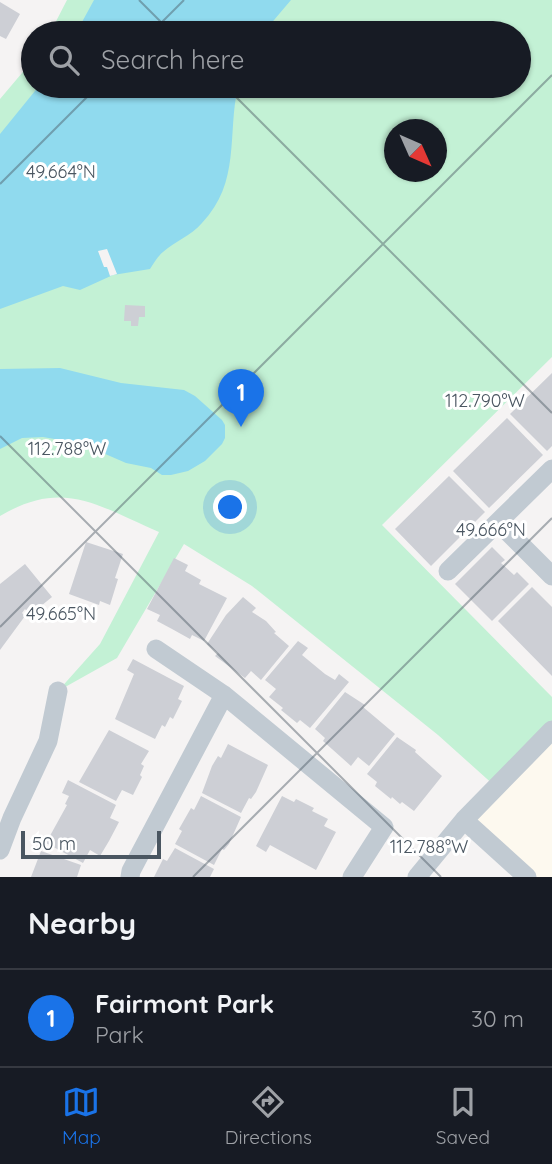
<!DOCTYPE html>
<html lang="en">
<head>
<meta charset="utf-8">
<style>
  body { margin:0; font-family:Quicksand,sans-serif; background:#20242c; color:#f1f3f6 }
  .compass { position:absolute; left:384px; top:119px; width:63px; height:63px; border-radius:50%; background:#171b24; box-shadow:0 2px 5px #0004; rotate:135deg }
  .scale { position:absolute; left:21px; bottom:18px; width:140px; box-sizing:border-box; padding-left:7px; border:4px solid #4a5661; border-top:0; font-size:19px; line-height:24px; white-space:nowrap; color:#4a5661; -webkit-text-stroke:5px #fff; paint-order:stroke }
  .you { position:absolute; left:231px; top:508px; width:24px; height:24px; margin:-18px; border:5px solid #fff; border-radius:50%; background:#1a73e8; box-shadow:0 0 0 10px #1a73e833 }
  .badge { display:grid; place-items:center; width:46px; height:46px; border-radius:50%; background:#1a73e8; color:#fff; font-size:23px; font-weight:700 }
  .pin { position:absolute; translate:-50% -58px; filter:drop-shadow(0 2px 4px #0008) }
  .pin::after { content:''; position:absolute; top:37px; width:24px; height:21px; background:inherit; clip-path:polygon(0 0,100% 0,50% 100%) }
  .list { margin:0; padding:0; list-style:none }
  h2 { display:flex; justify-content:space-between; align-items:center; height:91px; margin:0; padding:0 28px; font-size:30px }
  h2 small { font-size:23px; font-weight:400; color:#9ea1a6 }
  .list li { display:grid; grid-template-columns:46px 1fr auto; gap:21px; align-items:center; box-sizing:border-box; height:98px; padding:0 28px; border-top:2px solid #363941 }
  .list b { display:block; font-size:26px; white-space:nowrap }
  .list p { margin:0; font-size:23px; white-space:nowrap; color:#9ea1a6 }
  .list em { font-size:23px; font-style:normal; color:#9ea1a6 }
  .icon { flex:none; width:38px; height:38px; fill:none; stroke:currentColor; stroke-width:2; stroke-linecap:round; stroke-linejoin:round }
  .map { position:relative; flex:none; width:552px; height:877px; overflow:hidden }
  .search { position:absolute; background:#171b24; box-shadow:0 2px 5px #0004; left:21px; right:21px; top:21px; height:77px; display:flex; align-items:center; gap:18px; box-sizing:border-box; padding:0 24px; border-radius:38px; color:#9ea1a6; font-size:26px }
  .sheet { height:189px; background:#171b24 }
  nav { display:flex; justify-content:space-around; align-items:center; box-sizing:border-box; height:98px; border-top:2px solid #363941; background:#171b24; font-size:19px; color:#9ea1a6 }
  nav a { display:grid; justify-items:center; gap:4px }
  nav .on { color:#1a73e8 }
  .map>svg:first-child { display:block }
  .commercial { fill:#fdf9ef }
  .green { fill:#c3f1d5; fill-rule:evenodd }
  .water { fill:#90daee }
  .pier { fill:#f5f3f3 }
  .building { fill:#cdcfd5 }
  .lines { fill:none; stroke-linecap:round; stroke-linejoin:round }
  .minor { stroke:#c1cad2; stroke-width:19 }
  .ticks { fill:none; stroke:#4a5661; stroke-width:2; stroke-opacity:0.45 }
  .ticks-label { font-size:18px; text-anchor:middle; fill:#4a5661; stroke:#fff; stroke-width:6; stroke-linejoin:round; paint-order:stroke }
</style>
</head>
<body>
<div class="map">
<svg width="552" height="877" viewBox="0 0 552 877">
  <rect width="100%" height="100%" fill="#f5f3f3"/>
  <path class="commercial" d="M552 730V877H531L464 820Z"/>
  <path class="green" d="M67 0H552V357L382 525 552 697V730L496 787 438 735 252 586 184 544 117 658 58 691 100 644 159 532C98 506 64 478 0 516V99L33 60V86H519V33H50ZM394 130H436V172H394Z"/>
  <path class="water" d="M94 0H291L263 33H76Z
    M39 86H238C227 135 241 182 202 223 191 236 175 241 163 252 158 256 154 263 150 269L113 275 80 290 63 286 0 309V134Z
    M60 368 121 383 184 390 195 396 222 420 225 425V438L222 444 205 461 188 471 171 475H162L151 468 126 463 103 453 60 440 43 437 22 438 0 449V369Z"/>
  <path class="pier" d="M107 249 117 274 110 276 107 267H104L98 251Z"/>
  <path class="building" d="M0 2 20 14 6 39 0 36Z
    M125 305 145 306V317H139L138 326H131V321H124Z
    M552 373V446L547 451 510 414Z
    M507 418 543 455 489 508 453 471Z
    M449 476 485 512 431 566 395 529Z
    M86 542 123 554 115 578 118 579 110 605 100 601 99 605 69 594Z
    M492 547 505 560 501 563 514 575 517 572 529 584 492 621 455 584Z
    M174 558 188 565 185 571 201 580 199 584 227 598 204 641 192 635 190 639 172 629 157 621 160 615 147 609Z
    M25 564 52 597 30 615 25 609 22 613 25 616 0 650V584Z
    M532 587 552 607V676L498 621Z
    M243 597 256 608 252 612 266 621 276 632 274 633 289 646 261 680 251 671 245 678 215 656 218 653 207 644 226 615Z
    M298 641 308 648 302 655 325 674 335 680 339 674 349 682 310 728 300 720 297 723 281 710 283 708 269 697 276 689 265 680Z
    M133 659 184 686 178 699 182 701 173 719 170 717 165 727 162 725 155 739 115 719 134 674 127 670Z
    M345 692 365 705 363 707 395 734 369 766 358 757 351 766 323 741 325 738 315 729Z
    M109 730 149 751 141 764 144 766 140 775 142 777 133 795 122 790 116 801 79 782Z
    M397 737 416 750 415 752 442 776 414 811 402 802 400 804 392 797 391 799 375 786 377 782 367 774Z
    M228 744 268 765 256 792 251 799 249 798 241 813 202 793 212 766 218 756 221 758Z
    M68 780 116 805 110 818 119 822 109 841 100 856 90 850 83 863 46 843 67 805 65 804 69 796 62 793Z
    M201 796 241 817 229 844 224 850 222 849 214 865 175 844 182 831 179 829 191 808 194 810Z
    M282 796 294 802 296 799 314 808 312 811 328 819 324 826 336 832 316 870 270 845 266 852 256 846Z
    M175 848 214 869 210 877H154L163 859 167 861Z
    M41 851 81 865 77 877H31Z"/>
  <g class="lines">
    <path class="minor" d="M498 522 552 576
      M448 571 552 469
      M156 649 224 695
      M464 820 527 877
      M0 850 12 818 48 741 58 691
      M130 877 131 871 224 695 384 827 352 877
      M417 877 464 820 552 730"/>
  </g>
  <path class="ticks" d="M139 0 172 33M151 33 184 0M225 86 552 413M0 184 98 86M0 436 441 877M0 627 552 75M193 877 552 518"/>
  <g class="ticks-label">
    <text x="61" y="178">49.664°N</text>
    <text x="485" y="407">112.790°W</text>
    <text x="67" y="455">112.788°W</text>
    <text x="491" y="536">49.666°N</text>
    <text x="61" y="620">49.665°N</text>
    <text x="429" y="853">112.788°W</text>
  </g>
</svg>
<svg class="compass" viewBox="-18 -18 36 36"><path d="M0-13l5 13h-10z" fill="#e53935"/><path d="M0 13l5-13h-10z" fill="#9ea1a6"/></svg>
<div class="scale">50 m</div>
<div class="you"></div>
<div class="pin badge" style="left:241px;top:427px">1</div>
<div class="search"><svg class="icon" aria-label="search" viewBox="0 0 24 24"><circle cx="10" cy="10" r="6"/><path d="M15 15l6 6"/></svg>Search here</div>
</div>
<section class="sheet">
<h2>Nearby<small></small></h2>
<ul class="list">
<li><span class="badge">1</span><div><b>Fairmont Park</b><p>Park</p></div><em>30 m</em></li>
</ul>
</section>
<nav>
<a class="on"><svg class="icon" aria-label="map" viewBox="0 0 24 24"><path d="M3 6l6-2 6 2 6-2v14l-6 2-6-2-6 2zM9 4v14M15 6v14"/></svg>Map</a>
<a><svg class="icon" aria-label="directions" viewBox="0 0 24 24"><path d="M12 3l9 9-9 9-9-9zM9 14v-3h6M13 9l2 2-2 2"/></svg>Directions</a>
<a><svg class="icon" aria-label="saved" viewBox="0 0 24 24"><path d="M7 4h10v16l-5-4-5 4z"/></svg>Saved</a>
</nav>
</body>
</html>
